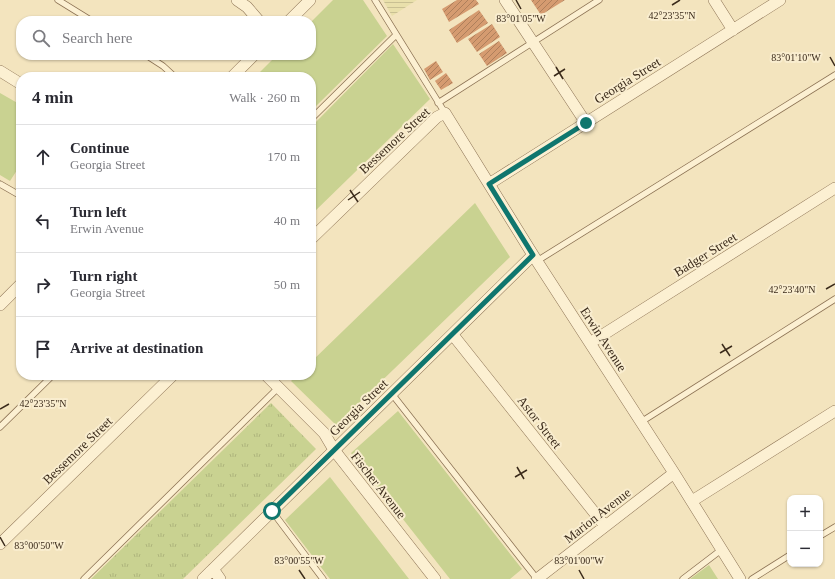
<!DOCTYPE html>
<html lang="en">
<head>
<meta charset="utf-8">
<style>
  body { margin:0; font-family:"Times New Roman",serif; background:#f2f2f3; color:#2b2b33 }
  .controls { position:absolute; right:12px; bottom:12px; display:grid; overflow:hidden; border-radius:8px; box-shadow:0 1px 3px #0004 }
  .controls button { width:36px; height:36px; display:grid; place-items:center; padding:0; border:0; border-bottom:1px solid #e1e1e2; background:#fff; color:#2b2b33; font:20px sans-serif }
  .stop { position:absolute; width:12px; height:12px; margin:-9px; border:3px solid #0f766e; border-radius:50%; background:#fff }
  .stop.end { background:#0f766e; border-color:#fff; box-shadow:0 1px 4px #0008 }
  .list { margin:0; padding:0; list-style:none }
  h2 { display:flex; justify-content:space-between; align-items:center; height:52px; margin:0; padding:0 16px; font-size:17px }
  h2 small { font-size:13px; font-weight:400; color:#7c7c81 }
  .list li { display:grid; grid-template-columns:26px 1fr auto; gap:12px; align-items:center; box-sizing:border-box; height:64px; padding:0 16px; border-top:1px solid #e1e1e2 }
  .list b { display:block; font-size:15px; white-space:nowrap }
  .list p { margin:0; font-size:13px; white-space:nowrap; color:#7c7c81 }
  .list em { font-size:13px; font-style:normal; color:#7c7c81 }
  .icon { flex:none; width:22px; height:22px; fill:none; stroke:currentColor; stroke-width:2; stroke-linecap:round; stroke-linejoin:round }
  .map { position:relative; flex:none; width:835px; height:579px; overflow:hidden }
  .search { position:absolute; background:#fff; box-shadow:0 1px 3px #0004; left:16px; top:16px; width:300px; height:44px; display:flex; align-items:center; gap:10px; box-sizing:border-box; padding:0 14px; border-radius:16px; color:#7c7c81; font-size:15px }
  .panel { position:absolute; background:#fff; box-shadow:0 1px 3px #0004; left:16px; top:72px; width:300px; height:308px; border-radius:16px }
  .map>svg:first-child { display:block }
  .farmland { fill:url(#farmland-rules) }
  .grass { fill:#c9d291 }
  .park { fill:url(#park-tufts) }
  .building { fill:url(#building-hatch) }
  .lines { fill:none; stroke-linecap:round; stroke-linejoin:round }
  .service-casing { stroke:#8d7355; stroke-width:7 }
  .minor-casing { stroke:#8d7355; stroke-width:12 }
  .service { stroke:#fcf0d2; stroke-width:5.5 }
  .minor { stroke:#fcf0d2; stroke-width:11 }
  .route { stroke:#0f766e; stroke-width:5 }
  .ticks { fill:none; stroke:#3b2b1b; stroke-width:1.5 }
  .labels { text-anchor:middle; stroke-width:4; stroke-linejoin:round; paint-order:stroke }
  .street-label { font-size:13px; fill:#3b2b1b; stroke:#f9edcf }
  .ticks-label { font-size:10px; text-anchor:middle; fill:#3b2b1b; stroke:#f9edcf; stroke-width:4; stroke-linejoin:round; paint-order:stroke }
</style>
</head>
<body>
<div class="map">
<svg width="835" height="579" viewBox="0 0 835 579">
  <defs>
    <pattern id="farmland-rules" width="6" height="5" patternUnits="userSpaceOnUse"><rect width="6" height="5" fill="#e9e0ab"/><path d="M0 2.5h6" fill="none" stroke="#c9c093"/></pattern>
    <pattern id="park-tufts" width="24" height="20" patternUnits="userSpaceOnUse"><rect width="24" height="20" fill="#c9d291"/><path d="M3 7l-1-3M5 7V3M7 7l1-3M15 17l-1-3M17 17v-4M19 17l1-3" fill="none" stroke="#aeb47c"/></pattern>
    <pattern id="building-hatch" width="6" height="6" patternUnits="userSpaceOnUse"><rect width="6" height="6" fill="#d59b70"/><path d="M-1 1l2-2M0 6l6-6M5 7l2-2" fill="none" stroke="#ae7f5b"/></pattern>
  </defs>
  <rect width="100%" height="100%" fill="#f3e4be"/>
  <path class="farmland" d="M383 0H417L392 16Z"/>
  <path class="grass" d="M333 0H363L387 36 311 111V77H255L277 55H311V22Z
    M393 44 430 99 311 215V127Z
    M0 93 21 105V164L10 181 0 175Z
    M475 203 510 257 336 425 291 381 297 375H311V362Z
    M398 411 522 569 510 579H450L351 453Z
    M330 477 409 579H330L285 520Z
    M709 565 718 579H690Z"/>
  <path class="park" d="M271 403 316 449 183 579H91Z"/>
  <path class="building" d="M457 0H476L479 4 449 22 442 9Z
    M531 0H565L541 15Z
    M479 10 488 23 457 43 449 30Z
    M492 24 500 37 477 52 468 39Z
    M499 41 507 53 487 66 479 54Z
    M436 61 443 72 430 80 424 69Z
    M446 73 453 83 441 90 435 81Z"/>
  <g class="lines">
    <g class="service-casing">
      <path id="service" d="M58 0 92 21
        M375 0 445 113
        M146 55 163 66 175 77
        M438 103 599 0
        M311 119 396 35
        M0 184 21 196
        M537 261 835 75
        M392 394 537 579
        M641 422 835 299
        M0 427 53 375
        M272 511 323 579
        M820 536 835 527
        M84 579 279 387
        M683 579 721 550
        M752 579 790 555"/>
    </g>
    <g class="minor-casing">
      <path id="minor" d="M237 0 247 7 259 21
        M505 0 586 123
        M714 0 733 30
        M289 21 310 0
        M0 71 21 84
        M232 77 254 55
        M489 184 780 0
        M311 239 437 117 445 113 533 255 674 473 740 579
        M0 305 21 284
        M453 335 605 526
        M590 343 835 188
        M266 375 324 433 334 450 435 579
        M692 501 835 411
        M0 544 173 375
        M213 569 220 579
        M203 579 533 255
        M537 579 674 473"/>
    </g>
    <use href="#service" class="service"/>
    <use href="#minor" class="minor"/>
  </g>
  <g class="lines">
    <path class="route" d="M272 511 533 255 489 184 586 123"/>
  </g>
  <path class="ticks" d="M516 0 521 9M672 5 680 0M830 57 835 66M556 67 563 79M554 76 565 69M350 190 358 202M348 200 360 192M826 289 835 284M722 344 730 356M720 353 732 346M0 409 9 404M517 467 524 479M515 477 527 470M0 537 5 546M299 570 305 579M579 570 584 579"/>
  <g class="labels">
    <g class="street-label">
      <text transform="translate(627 80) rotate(-32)" y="5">Georgia Street</text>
      <text transform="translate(394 140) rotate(-43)" y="5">Bessemore Street</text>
      <text transform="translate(705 254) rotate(-32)" y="5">Badger Street</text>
      <text transform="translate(604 339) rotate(57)" y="5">Erwin Avenue</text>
      <text transform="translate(358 407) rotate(-44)" y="5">Georgia Street</text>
      <text transform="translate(540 422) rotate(52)" y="5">Astor Street</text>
      <text transform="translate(77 450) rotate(-44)" y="5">Bessemore Street</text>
      <text transform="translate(379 485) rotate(52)" y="5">Fischer Avenue</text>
      <text transform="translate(597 515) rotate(-38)" y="5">Marion Avenue</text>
    </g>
  </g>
  <g class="ticks-label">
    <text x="672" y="19">42°23'35"N</text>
    <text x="521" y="22">83°01'05"W</text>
    <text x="796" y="61">83°01'10"W</text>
    <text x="792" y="293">42°23'40"N</text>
    <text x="43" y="407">42°23'35"N</text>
    <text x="39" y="549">83°00'50"W</text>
    <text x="299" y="564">83°00'55"W</text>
    <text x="579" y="564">83°01'00"W</text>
  </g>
</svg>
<div class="controls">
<button>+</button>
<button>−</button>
</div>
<div class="stop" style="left:272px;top:511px"></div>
<div class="stop end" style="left:586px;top:123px"></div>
<div class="search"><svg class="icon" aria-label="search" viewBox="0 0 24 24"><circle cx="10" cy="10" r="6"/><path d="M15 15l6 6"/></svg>Search here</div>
<section class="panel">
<h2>4 min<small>Walk · 260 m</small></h2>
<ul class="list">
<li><svg class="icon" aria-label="ahead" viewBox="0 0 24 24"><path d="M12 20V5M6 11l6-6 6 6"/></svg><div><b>Continue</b><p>Georgia Street</p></div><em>170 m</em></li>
<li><svg class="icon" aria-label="left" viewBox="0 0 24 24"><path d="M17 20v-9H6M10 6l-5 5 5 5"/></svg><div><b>Turn left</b><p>Erwin Avenue</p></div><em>40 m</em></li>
<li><svg class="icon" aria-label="right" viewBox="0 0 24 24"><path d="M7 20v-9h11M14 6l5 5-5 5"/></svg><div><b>Turn right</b><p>Georgia Street</p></div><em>50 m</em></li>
<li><svg class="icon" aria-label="arrive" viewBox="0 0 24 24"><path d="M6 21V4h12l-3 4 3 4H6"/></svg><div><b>Arrive at destination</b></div></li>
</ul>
</section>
</div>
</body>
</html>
